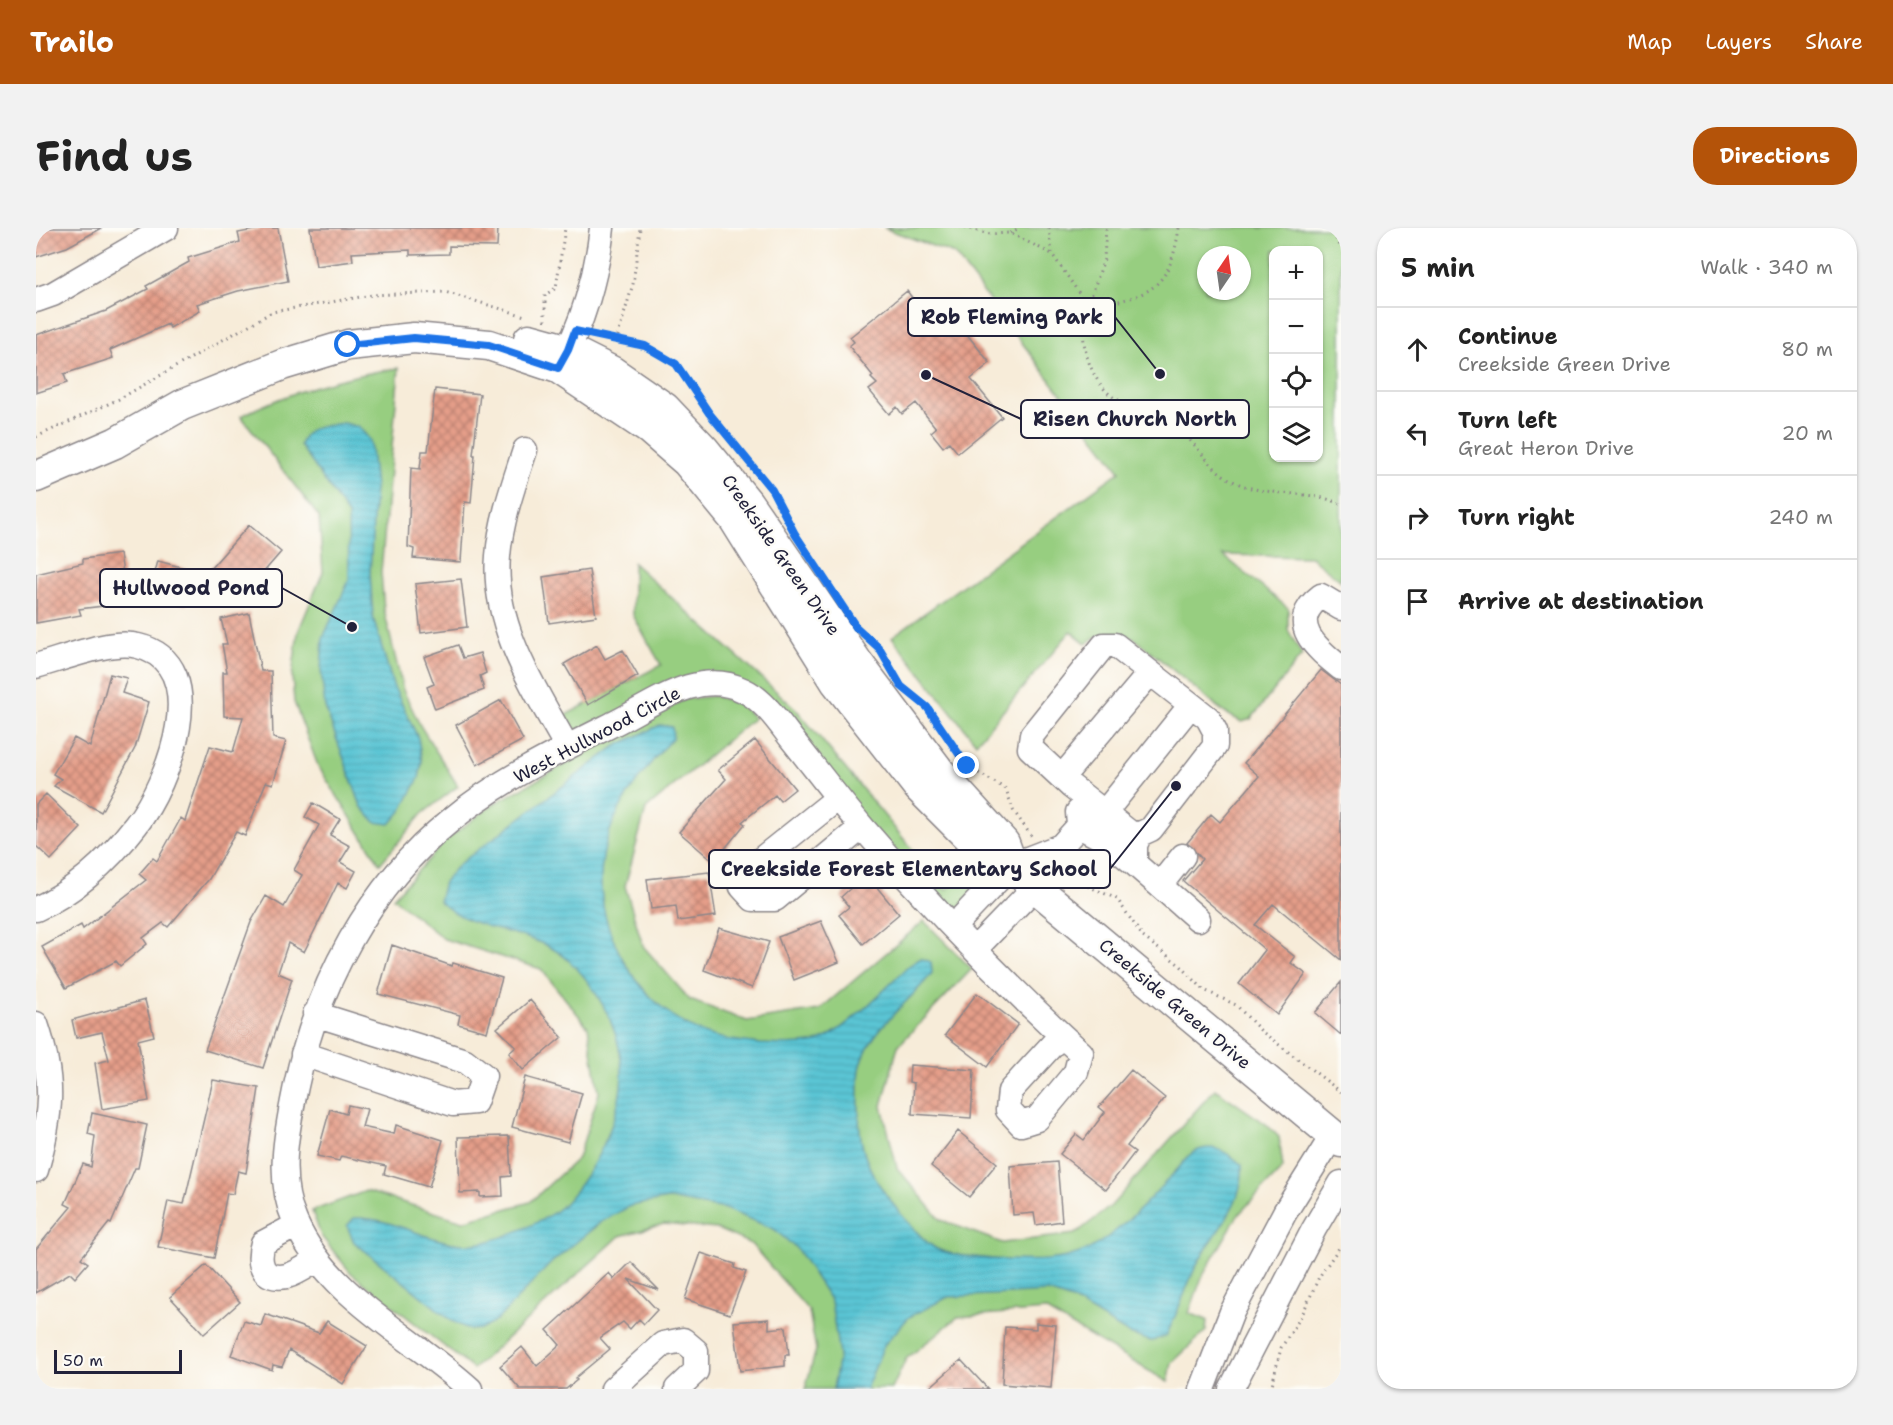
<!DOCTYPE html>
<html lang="en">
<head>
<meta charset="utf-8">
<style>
  body { margin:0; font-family:"Shantell Sans",sans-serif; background:#f2f2f2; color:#222 }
  .controls { position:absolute; right:18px; top:18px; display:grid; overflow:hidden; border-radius:12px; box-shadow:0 2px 4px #0004 }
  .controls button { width:54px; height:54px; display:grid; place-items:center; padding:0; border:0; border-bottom:2px solid #e0e0e0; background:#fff; color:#222; font:30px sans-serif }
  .compass { position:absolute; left:1161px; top:18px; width:54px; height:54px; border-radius:50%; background:#fff; box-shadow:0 2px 4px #0004; rotate:13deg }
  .scale { position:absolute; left:18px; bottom:15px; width:128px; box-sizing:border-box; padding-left:6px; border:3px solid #22223b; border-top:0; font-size:16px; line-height:21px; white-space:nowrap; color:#22223b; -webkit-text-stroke:4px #fdfcf7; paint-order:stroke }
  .stop { position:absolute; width:18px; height:18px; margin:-14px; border:4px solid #1a73e8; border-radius:50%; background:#fff }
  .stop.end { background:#1a73e8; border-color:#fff; box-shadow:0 2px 6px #0008 }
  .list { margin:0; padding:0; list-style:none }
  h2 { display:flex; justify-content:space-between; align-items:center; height:78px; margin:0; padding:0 24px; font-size:26px }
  h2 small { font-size:20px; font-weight:400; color:#767676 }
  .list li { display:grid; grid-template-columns:39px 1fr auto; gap:18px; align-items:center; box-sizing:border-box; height:84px; padding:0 24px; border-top:2px solid #e0e0e0 }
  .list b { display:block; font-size:22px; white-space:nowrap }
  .list p { margin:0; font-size:20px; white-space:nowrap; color:#767676 }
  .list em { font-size:20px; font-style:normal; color:#767676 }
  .icon { flex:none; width:33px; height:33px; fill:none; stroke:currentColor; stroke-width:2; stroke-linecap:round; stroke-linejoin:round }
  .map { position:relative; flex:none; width:1305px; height:1161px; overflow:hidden; border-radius:24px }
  header { display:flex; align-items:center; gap:36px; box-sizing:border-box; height:84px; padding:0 30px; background:#b45309; color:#fff }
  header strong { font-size:28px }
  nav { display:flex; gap:33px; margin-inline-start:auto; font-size:21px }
  .intro { display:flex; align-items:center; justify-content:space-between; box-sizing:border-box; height:144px; padding:0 36px }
  h1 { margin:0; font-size:42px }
  .button { padding:15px 27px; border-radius:24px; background:#b45309; color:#fff; font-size:21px; font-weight:700 }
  main { display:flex; gap:36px; padding:0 36px }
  aside { flex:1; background:#fff; border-radius:24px; box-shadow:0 2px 4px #0004 }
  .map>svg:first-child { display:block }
  .green { fill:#97ce80; stroke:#5c785e; stroke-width:1.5; fill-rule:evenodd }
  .water { fill:url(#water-rules); stroke:#3e7488; stroke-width:1.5 }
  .building { fill:url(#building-cross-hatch) }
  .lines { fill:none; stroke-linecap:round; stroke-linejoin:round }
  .minor-casing { stroke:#8c878a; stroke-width:27 }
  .major-casing { stroke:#8c878a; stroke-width:33 }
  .path { stroke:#8c878a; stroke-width:3; stroke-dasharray:1.5 4.5; stroke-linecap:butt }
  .minor { stroke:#fff; stroke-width:24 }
  .major { stroke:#fff; stroke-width:30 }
  .route { stroke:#1a73e8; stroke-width:8 }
  .labels { text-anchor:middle; stroke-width:5; stroke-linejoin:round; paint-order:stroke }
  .street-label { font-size:18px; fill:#22223b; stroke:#fdfcf7 }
  .leader { fill:none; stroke:#22223b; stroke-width:2 }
  .callout-dot { fill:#22223b; stroke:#fdfcf7; stroke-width:2 }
  .callout { fill:#fdfcf7; stroke:#22223b; stroke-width:2 }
  .callout-label { font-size:20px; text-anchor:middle; font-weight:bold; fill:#22223b }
</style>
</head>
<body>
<header>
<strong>Trailo</strong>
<nav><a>Map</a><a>Layers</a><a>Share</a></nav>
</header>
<div class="intro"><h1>Find us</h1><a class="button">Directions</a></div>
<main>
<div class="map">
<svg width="1305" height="1161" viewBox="0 0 1305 1161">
  <defs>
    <pattern id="water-rules" width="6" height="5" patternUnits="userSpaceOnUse" patternTransform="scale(1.5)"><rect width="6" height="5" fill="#5ac5d4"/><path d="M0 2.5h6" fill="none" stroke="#4ea9b7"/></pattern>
    <pattern id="building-cross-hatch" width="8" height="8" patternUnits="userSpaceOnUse" patternTransform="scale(1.5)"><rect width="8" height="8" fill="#e59e89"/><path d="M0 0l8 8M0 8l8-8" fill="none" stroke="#b98071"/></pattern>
  </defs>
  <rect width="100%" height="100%" fill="#fdfcf7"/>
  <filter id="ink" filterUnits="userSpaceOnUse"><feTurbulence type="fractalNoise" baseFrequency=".0167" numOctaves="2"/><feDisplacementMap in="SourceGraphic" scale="12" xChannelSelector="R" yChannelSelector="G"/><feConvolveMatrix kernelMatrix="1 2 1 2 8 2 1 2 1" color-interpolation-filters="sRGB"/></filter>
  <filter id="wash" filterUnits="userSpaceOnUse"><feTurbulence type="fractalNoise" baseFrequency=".008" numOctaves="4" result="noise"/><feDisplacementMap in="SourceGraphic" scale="24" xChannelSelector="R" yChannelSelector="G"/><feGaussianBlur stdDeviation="1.35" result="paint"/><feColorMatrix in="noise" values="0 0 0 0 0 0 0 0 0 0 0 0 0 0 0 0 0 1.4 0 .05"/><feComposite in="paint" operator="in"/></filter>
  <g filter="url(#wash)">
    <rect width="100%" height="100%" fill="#f7ecd9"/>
    <path class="green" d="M848 0H1305V353L1275 329 1187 327 1252 380V402L1266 427 1215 491 1206 494 1189 485 1098 410C1080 403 1065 402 1050 416L1035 403 940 515 856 409 1084 243 918 26ZM1238 22H1282V230H1238ZM1170 27H1206V63H1170Z
      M363 140 345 344 348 382 367 462 385 499 422 558 386 586 344 636 282 538 258 474 256 448 262 404 287 344 283 289 205 188C256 162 307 148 363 140Z
      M597 335 760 481 910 662 939 639 949 655 928 677 917 681 903 675 693 447 548 502H536L524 490 625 437 597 387Z
      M678 468 704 476 718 490 610 581 589 658 607 718 654 772 711 793 783 782 888 693 936 741 862 818 846 878 861 940 905 992 966 1015 1039 1006 1075 978 1179 861 1230 896 1243 909 1247 940 1202 987 1166 1049 1153 1085 1171 1092 1170 1103 1136 1135 1132 1154 1009 1082 922 1089 870 1131 856 1161H769L780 1122 773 1083 715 1016 681 1001 628 996 584 1008 437 1141 315 1045 285 1008 276 983 330 963 427 993 494 974 542 930 563 865 552 799 505 741 408 711 357 670 411 611 459 575 649 471Z"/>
    <path class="water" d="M308 195 323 199 334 212 339 259 334 345 337 389 357 457 382 510 386 534 383 550 366 582 354 596 339 594 325 578 289 479 285 442 287 410 313 352 312 287 264 217C271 196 288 198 308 195Z
      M624 497 636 499 637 509C606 544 575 581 567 629 556 693 593 761 647 795 670 810 699 813 725 816 742 817 763 818 780 814 805 807 854 756 874 737L885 730 895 734 896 745C871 778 824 807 823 851 822 916 823 934 864 985 875 997 885 1011 899 1020 912 1028 954 1031 971 1032 998 1033 1026 1034 1051 1022 1080 1008 1114 971 1136 947 1143 941 1150 929 1158 924 1178 914 1191 924 1206 937 1209 977 1176 1006 1159 1040 1149 1063 1141 1086 1130 1108L1115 1113 1093 1106 1036 1072 1012 1064 912 1069 873 1089 848 1117 830 1161H797L803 1128 795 1073 761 1021 738 1001 689 981 632 971 594 978 565 994 515 1035 460 1093 446 1101 434 1102 416 1093 318 1014 311 998 318 990C357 988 398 1019 437 1016 460 1014 512 993 528 976 560 942 591 880 585 832 581 796 558 754 530 730 493 699 440 707 403 673L408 654 422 637 580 518Z"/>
    <g id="blocks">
      <path class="building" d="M0 0H66L31 19 0 29Z
        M228 0H242L252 53 202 63 161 76 164 83 134 100 132 96 74 122 77 130 28 146 31 155 0 165V107L70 83 112 61 110 58 153 34 152 30 204 14 202 5Z
        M274 0H462L461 19 413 18V26L374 27V22L316 25 317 33 280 38Z
        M871 63 889 87 905 74 954 135 935 151 966 189 922 225 913 214 907 219 895 204 900 200 880 175 866 186 861 179 853 186 833 162 841 156 835 150 837 148 813 118 818 114 814 109Z
        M399 161 444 166 437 227H439L435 275 429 274 425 334 377 330 378 321 372 319 375 240 384 241 386 223H392Z
        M213 297 245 324 213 361 193 343 186 350 174 341Z
        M84 326 92 375 43 381 45 387 0 395V346L47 335V331Z
        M122 333 160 343 150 377 113 366Z
        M553 342 560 388 513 395 507 349Z
        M425 351 431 399 385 405 379 356Z
        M213 385 225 443H235L237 510 250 513 237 556 230 554 209 608 200 604 173 651 132 699 127 695 107 710 111 716 84 738 80 733 30 760 6 719 45 697 47 701 110 652 103 646 117 630 121 633 145 590 149 593 174 518 197 524 207 489 188 488 187 444H191L186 416H191L185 391Z
        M422 417 427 430 444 425 450 445 444 448 448 462 399 481 391 459 398 456 388 429Z
        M561 417 569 431 587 422 602 448 552 477 528 436Z
        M1285 442 1305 457V732L1237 676 1219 697 1259 729 1255 735 1270 746 1241 787 1203 756 1229 722 1147 653 1166 631 1151 615 1175 586 1184 594 1223 548 1208 535Z
        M74 446 91 450 86 465 113 474 99 520 65 584 18 558 25 551 17 546 38 510 54 519Z
        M465 472 487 512 441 537 420 497Z
        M719 512 759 561 744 573 739 567 706 594 709 596 678 634 643 604 690 551 682 542Z
        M10 566 45 600 15 632 0 618V576Z
        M277 575 304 591 294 607 314 618 304 634 320 643 311 660 302 655 268 724 252 715 242 745 256 751 227 840 169 822 215 694 230 668 248 679 266 647 258 642 283 597 269 589Z
        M673 644 680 688 642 693 640 678 615 681 611 651Z
        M830 646 863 686 827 716 803 687 813 679 805 669Z
        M785 693 803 734 758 752 742 709Z
        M683 700 733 714 716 760 668 742Z
        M356 717 416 738 417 735 466 750 451 804 422 796 424 787 342 766Z
        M1305 754V807L1279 785Z
        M941 765 982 796 951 839 909 807Z
        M109 772 118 808 102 812 113 873 66 881 59 835 73 832 66 804 40 810 36 792Z
        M494 772 526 809 487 842 473 825 480 819 461 800Z
        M874 837 938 842 935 890 876 886 878 855 873 854Z
        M1095 842 1129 870 1091 918 1099 924 1070 962 1024 926 1040 906 1048 912 1069 884 1063 879Z
        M489 849 546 865 532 914 476 899Z
        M177 852 223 860 210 945 202 943 197 966 191 965 178 1030 122 1019 132 973 148 976Z
        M312 877 331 881 326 899 358 906 360 897 407 912 393 959 348 946 350 938 305 928 303 933 281 928 294 881 310 886Z
        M56 885 111 897 102 940H99L75 996 73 995 45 1030 52 1035 39 1050 34 1045 0 1065V1021L35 979 29 976 47 936 55 939 59 908 52 906Z
        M922 903 961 935 933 969 895 938Z
        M473 908 475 948 466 949 467 968 444 969V964L424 965 422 909Z
        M1021 934 1026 993 1000 997 998 985 977 987 974 938Z
        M665 1025 699 1036 698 1040 710 1044 694 1086 649 1071Z
        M595 1034 623 1062 592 1051 621 1082 608 1096 603 1091 594 1101 587 1094 564 1110 574 1121 539 1150 541 1152 530 1161H484L464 1138 486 1119 501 1138 524 1117 511 1102 573 1045 578 1051Z
        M170 1037 204 1074 168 1106 134 1069Z
        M229 1086 283 1105 291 1093 331 1118 307 1156 253 1122 246 1139 237 1137 236 1142 195 1127 208 1093 225 1098Z
        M733 1091V1101L750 1099 753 1127H749V1138L704 1143 698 1094Z
        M1000 1095 1020 1097 1015 1160 966 1156 969 1099 1000 1101Z
        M925 1132 952 1161H892Z"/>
    </g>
  </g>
  <g filter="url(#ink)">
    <use href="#blocks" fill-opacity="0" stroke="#8c878a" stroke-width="1.5"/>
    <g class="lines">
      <g class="minor-casing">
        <path id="minor" d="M0 72 17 66 130 0
          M523 137C547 98 561 45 566 0
          M489 222C478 256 465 291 462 328 456 398 499 461 531 519
          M1305 380 1285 368C1249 395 1281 421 1305 440
          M1068 417H1079L1172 490 1179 503V518L1115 601 1104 606 1094 605 1036 559 994 520 996 507Z
          M0 438C27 431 74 411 102 418 179 436 132 557 100 597 73 632 40 663 0 681
          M1026 549 1114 445
          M802 570 713 641 706 659 717 671H739L826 599
          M1042 584 1043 598 1071 613 1099 636
          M1104 606 1099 617V636L1162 691
          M1124 657 1147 628
          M917 699 976 637 1025 618
          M939 721 999 659 1025 618 1043 598 1069 584 1155 477
          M0 796C19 852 16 886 0 942
          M267 826 417 876 439 874 448 848 429 833 279 786
          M261 997 227 1015C221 1035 226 1053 251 1048 262 1045 271 1038 281 1032
          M434 1161C376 1108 292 1069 259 993 240 950 251 902 260 858 281 757 333 658 415 592 463 552 523 523 579 495 617 476 663 440 707 462 727 471 742 493 755 510 779 540 802 571 827 600 895 679 968 755 1045 825L1040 844 1001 891 985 896 972 882 974 863 1017 816 1027 809
          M577 1161 627 1116 647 1112 660 1123V1143L641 1161
          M1166 1161 1196 1084 1249 984 1297 907
          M1195 1161 1278 1001 1305 955"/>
      </g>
      <g class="major-casing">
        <path id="major" d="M493 111 533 122 577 144 629 180 667 220 712 275 822 435 904 544 968 615 976 637
          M0 249 79 215 146 177 246 137 312 117 378 110 453 117 522 140 613 201 651 234 698 291 800 454 883 560 951 628 976 637 999 659 1305 914"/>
      </g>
      <path class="path" d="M929 0 954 6 974 5 1016 26 1052 78
        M1013 0 1016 25
        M1143 0C1134 63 1111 70 1052 78 1040 105 1052 151 1077 169 1098 182 1122 184 1142 201 1170 224 1175 249 1215 260 1244 268 1277 263 1305 276
        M1294 0 1305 19
        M974 5 983 0
        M1052 78 1068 31 1070 0
        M509 93V67L520 60 529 0
        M562 109 609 118 640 137 673 185 736 262 751 288
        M580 114 597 56 604 0
        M0 209 83 171 236 84 336 67 409 64 489 88
        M878 468 891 479 928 534
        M932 539 970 561 977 582 996 609
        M1032 645 1045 655 1081 671 1107 709 1145 738 1168 762 1200 777 1225 803 1305 864
        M1235 1161 1245 1120 1266 1087 1283 1049 1305 1017"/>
      <use href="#minor" class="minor"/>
      <use href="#major" class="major"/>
    </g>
  </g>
  <g class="lines" filter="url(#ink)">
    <path class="route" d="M312 117 378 110 453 117 522 140 532 122 539 103 609 118 640 136 673 185 736 262 759 306 820 399 843 420 865 458 891 479 931 538"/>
  </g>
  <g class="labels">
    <g class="street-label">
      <text transform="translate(745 327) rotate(55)" y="6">Creekside Green Drive</text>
      <text transform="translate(561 507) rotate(-28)" y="6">West Hullwood Circle</text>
      <text transform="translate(1139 776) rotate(40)" y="6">Creekside Green Drive</text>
    </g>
  </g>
  <path class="leader" d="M1124 146L1079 89M890 147L985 191M316 399L246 360M1140 558L1074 641"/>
  <g class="callout-dot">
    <circle cx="1124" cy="146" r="6"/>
    <circle cx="890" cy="147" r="6"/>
    <circle cx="316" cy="399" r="6"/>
    <circle cx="1140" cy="558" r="6"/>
  </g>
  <g class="callout">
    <rect x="872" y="70" width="207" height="38" rx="6"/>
    <rect x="985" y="172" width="228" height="38" rx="6"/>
    <rect x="64" y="341" width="182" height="38" rx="6"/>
    <rect x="673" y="622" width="401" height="38" rx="6"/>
  </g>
  <g class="callout-label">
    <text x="976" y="96">Rob Fleming Park</text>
    <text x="1099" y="198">Risen Church North</text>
    <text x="155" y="367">Hullwood Pond</text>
    <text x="873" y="648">Creekside Forest Elementary School</text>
  </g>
</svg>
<div class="controls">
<button>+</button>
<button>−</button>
<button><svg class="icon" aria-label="locate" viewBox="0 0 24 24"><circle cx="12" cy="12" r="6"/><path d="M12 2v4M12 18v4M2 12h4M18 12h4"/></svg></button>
<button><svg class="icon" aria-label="layers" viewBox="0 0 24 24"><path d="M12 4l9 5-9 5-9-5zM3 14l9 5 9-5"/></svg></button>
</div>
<svg class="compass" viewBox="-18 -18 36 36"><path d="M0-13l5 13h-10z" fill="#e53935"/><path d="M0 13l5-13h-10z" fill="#767676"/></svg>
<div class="scale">50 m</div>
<div class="stop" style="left:312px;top:117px"></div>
<div class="stop end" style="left:931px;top:538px"></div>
</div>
<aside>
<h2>5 min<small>Walk · 340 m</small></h2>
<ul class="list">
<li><svg class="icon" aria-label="ahead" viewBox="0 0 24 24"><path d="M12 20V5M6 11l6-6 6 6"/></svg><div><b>Continue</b><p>Creekside Green Drive</p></div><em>80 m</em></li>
<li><svg class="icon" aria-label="left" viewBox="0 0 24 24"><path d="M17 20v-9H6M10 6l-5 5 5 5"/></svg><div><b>Turn left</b><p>Great Heron Drive</p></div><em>20 m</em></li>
<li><svg class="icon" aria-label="right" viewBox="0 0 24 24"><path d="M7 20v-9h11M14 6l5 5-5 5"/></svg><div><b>Turn right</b></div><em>240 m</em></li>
<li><svg class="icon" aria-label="arrive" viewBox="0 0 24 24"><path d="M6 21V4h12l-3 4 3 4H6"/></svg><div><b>Arrive at destination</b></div></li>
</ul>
</aside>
</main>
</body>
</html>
